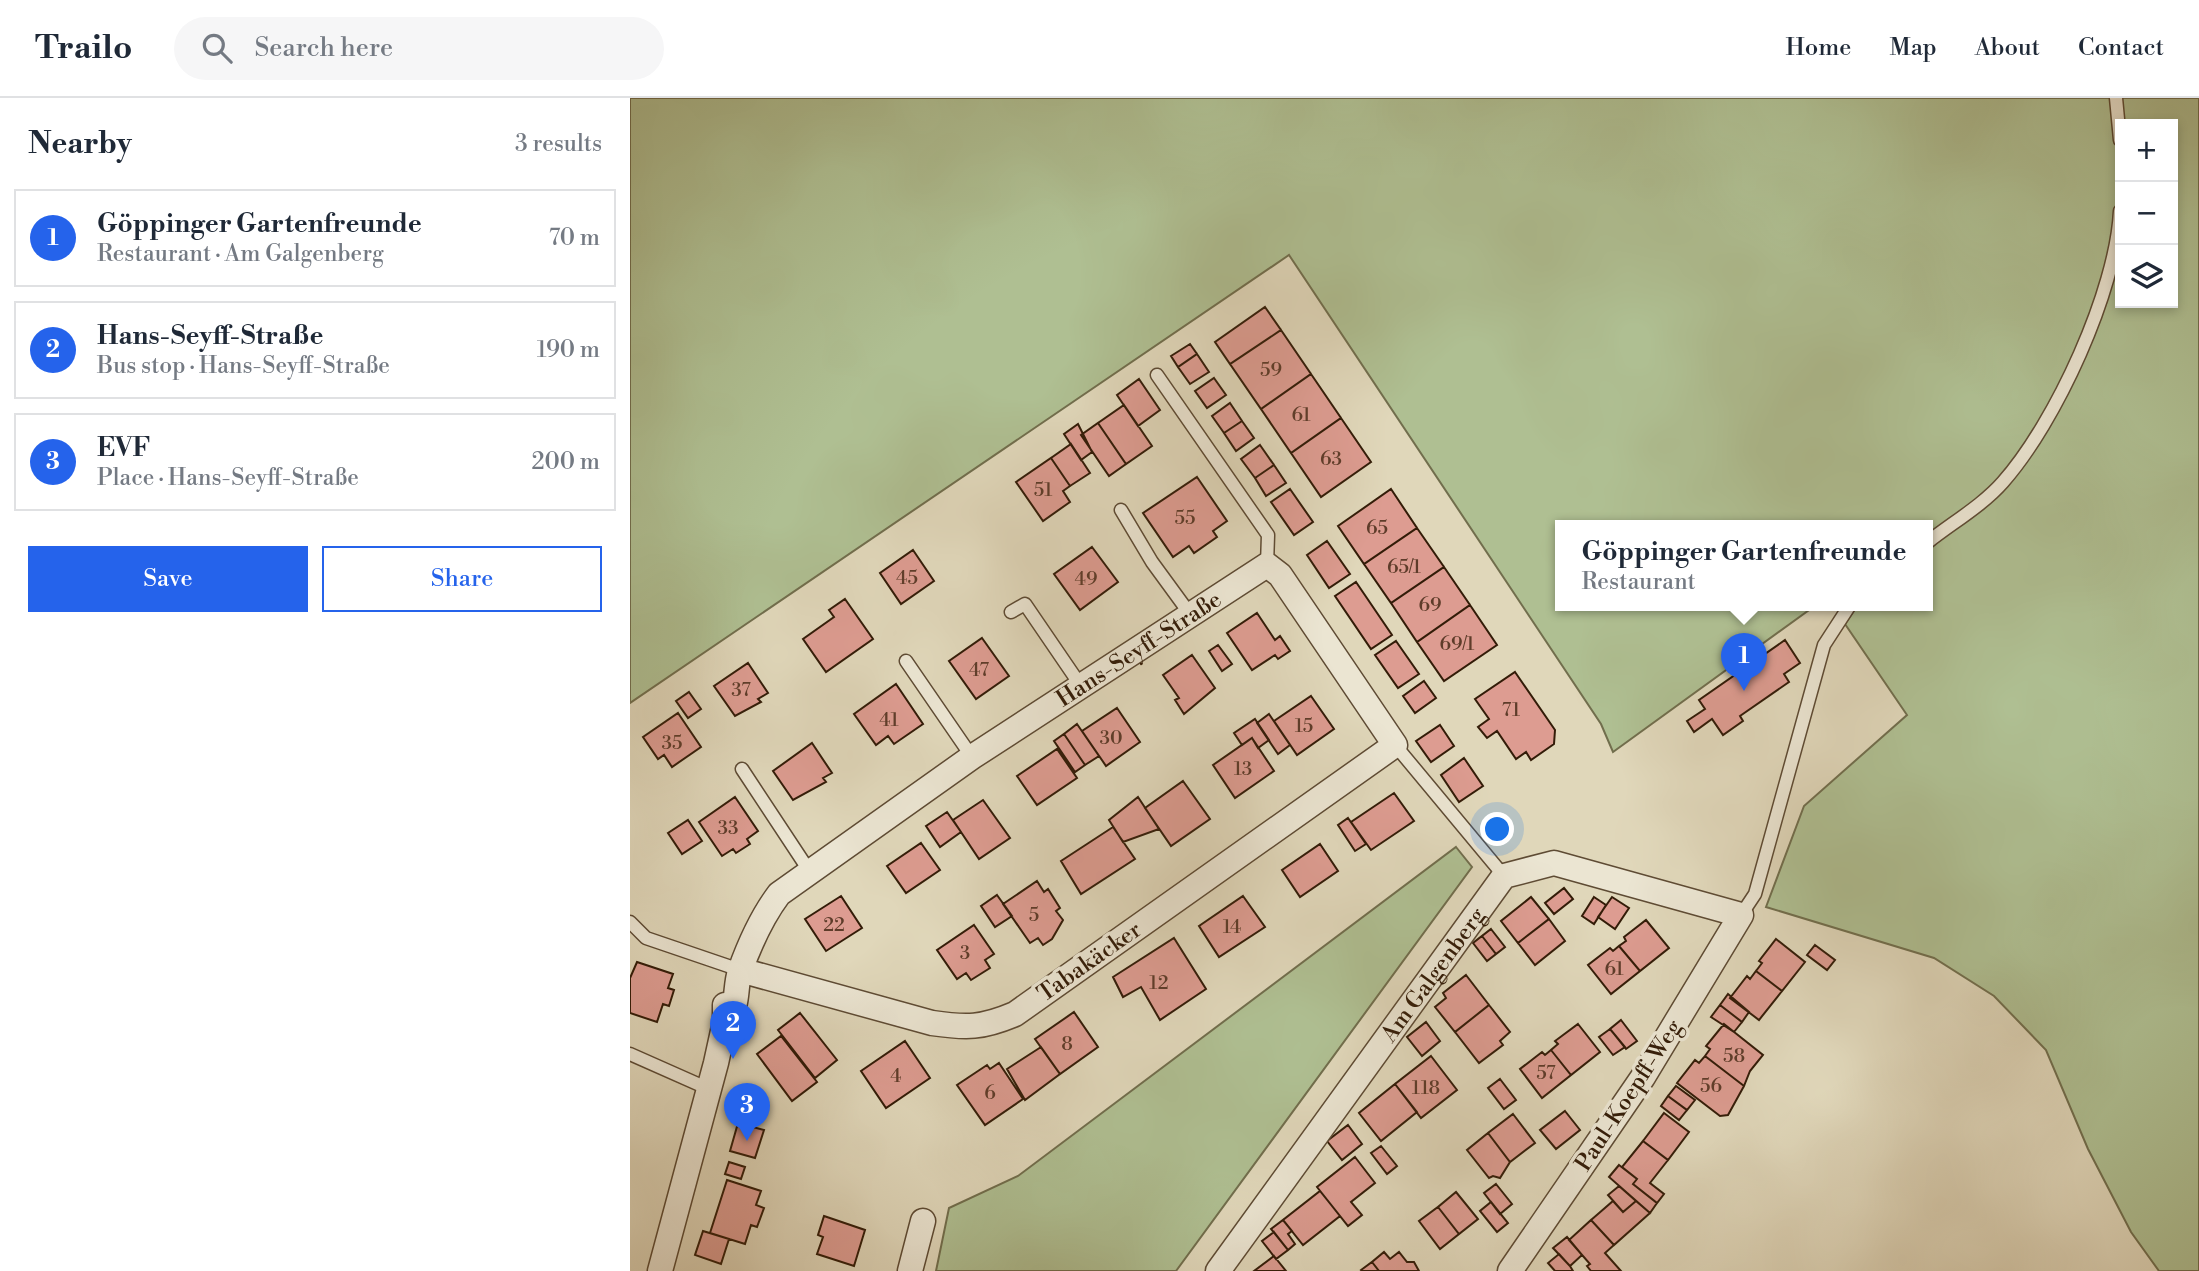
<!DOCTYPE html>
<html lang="en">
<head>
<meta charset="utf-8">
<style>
  body { margin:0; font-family:"Libre Bodoni",serif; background:#f6f6f7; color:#1f2937 }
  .controls { position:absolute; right:21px; top:21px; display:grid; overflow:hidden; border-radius:0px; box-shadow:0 4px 10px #0003 }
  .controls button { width:63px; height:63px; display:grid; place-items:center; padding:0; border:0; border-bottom:2px solid #e0e1e3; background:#fff; color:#1f2937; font:35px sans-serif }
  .you { position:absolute; left:868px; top:732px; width:24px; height:24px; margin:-18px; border:5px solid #fff; border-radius:50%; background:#1a73e8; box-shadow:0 0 0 10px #1a73e833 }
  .badge { display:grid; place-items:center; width:46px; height:46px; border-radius:50%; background:#2563eb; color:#fff; font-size:23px; font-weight:700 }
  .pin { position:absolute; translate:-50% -58px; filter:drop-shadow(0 2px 4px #0008) }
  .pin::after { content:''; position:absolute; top:37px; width:24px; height:21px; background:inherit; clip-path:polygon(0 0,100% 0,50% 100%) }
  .popup { position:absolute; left:925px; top:422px; width:378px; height:91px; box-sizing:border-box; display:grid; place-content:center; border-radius:0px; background:#fff; filter:drop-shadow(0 2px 5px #0005); font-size:23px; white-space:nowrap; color:#747a83 }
  .popup b { font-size:26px; color:#1f2937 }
  .popup::after { content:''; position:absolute; left:50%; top:100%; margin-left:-14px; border:14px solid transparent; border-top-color:#fff }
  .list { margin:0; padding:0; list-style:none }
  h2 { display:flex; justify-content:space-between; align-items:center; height:91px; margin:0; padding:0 28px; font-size:30px }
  h2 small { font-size:23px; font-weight:400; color:#747a83 }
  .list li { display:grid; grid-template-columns:46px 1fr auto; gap:21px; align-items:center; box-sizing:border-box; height:98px; margin:0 14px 14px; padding:0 14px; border:2px solid #e0e1e3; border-radius:0px }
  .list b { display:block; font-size:26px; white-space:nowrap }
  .list p { margin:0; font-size:23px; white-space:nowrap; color:#747a83 }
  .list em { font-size:23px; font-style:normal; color:#747a83 }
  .actions { display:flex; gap:14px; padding:21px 28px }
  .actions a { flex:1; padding:16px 0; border:2px solid #2563eb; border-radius:0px; text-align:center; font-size:24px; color:#2563eb }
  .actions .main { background:#2563eb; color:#fff }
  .icon { flex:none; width:38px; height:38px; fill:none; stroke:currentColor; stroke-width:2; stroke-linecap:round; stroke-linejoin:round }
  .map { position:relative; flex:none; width:1569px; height:1173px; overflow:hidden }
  header { display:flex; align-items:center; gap:42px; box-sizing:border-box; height:98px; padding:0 35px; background:#fff; border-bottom:2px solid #e0e1e3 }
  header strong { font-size:33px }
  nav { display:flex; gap:38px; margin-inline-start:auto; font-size:24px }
  .search { width:490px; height:63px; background:#f6f6f7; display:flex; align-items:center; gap:18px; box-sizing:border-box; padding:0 24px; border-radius:38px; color:#747a83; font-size:26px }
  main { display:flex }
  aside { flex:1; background:#fff }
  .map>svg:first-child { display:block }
  .green { fill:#afbf92; stroke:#716e4d; stroke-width:2; fill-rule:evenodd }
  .building { fill:#dd9c91; stroke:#331c08; stroke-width:2 }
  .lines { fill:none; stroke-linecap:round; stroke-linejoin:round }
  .service-casing { stroke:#5e4b34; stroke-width:15 }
  .minor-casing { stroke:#5e4b34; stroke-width:27 }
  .service { stroke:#ebe5d2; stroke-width:12 }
  .minor { stroke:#ebe5d2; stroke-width:24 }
  .labels { text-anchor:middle; stroke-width:7; stroke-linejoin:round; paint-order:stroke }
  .number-label { font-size:19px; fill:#5e3c2a }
  .street-label { font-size:23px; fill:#331c08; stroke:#ebe5d2 }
</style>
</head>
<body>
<header>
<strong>Trailo</strong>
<div class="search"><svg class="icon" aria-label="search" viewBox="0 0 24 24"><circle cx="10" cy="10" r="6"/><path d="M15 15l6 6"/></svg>Search here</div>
<nav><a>Home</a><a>Map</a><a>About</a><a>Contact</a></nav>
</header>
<main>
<aside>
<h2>Nearby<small>3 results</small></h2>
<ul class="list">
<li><span class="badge">1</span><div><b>Göppinger Gartenfreunde</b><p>Restaurant · Am Galgenberg</p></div><em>70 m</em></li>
<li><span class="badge">2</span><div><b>Hans-Seyff-Straße</b><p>Bus stop · Hans-Seyff-Straße</p></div><em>190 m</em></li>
<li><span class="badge">3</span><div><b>EVF</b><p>Place · Hans-Seyff-Straße</p></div><em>200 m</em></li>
</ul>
<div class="actions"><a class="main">Save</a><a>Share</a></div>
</aside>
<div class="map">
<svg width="1569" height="1173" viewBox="0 0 1569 1173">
  <rect width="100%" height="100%" fill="#e0d7ba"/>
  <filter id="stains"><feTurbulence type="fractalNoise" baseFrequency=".00286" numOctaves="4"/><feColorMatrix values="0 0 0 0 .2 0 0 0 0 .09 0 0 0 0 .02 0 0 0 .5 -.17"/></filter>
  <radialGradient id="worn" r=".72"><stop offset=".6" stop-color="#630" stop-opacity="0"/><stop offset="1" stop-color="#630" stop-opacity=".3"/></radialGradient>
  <path class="green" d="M0 0H1569V1173H1529L1501 1134 1458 1051 1416 952 1364 898 1304 860 1136 809 1174 708 1277 617 1215 526 1228 507H1298V427H930V507H1186L983 654 971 626 659 157 0 605ZM1490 26H1543V205H1490Z
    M826 749 842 769 546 1173H306L319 1110 388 1078Z"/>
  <path class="building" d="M635 209 651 232 600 266 585 244Z
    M651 232 681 276 631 311 600 266Z
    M560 246 567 256 548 269 541 258Z
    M567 256 579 274 560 286 548 269Z
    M681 276 711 320 661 355 631 311Z
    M584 280 596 297 577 310 565 293Z
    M509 281 530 312 508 328 487 297Z
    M600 305 612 323 594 335 582 318Z
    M494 307 522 348 496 366 468 325Z
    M711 320 741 364 691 399 661 355Z
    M612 323 624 340 606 353 594 335Z
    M468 325 496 366 479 378 451 337Z
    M448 326 462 354 451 362 434 336Z
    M441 346 460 375 440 388 421 360Z
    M630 347 644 367 625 380 611 361Z
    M421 360 440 388 433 393 440 404 413 423 386 384Z
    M644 367 656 385 636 398 625 380Z
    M567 379 597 423 583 433 587 439 564 455 559 448 543 459 513 415Z
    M660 391 683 424 664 437 641 404Z
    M761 391 787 430 734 466 708 428Z
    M787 430 814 469 761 505 734 466Z
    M697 443 720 476 699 490 677 457Z
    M462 449 488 484 450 512 424 476Z
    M283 452 304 483 271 506 250 475Z
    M814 469 840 507 787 544 761 505Z
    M726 484 762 537 741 551 705 498Z
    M215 501 243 541 196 574 173 541 204 519 199 512Z
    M840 507 867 547 814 583 787 544Z
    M627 515 645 542 650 538 660 553 648 561 645 557 622 572 597 535Z
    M352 540 379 578 346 601 319 563Z
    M1155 542 1170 565 1154 576 1159 584 1110 618 1113 623 1093 637 1082 621 1064 634 1057 623 1075 611 1069 602Z
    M766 543 789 576 768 590 745 557Z
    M588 547 602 566 592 573 579 553Z
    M562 557 585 590 554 616 545 602 549 600 533 577Z
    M118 565 138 595 128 601 131 604 105 618 84 588Z
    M885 574 925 632 924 646 901 662 896 654 886 661 867 633 857 640 848 629 859 621 845 601Z
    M794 583 806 600 785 615 773 598Z
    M266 586 293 626 264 646 258 638 246 647 224 616Z
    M59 594 71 611 58 620 46 603Z
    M681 598 704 631 667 657 644 623Z
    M487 610 510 644 476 668 452 633Z
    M48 615 71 649 42 669 34 657 28 661 13 639Z
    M639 616 660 647 648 656 627 625Z
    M625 621 639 642 628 650 622 640 612 647 604 635Z
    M447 626 469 658 455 667 434 636Z
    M810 627 824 648 801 664 786 643Z
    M434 636 455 667 445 674 424 643Z
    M622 640 644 673 605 700 583 667Z
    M182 645 202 675 193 680 196 684 163 702 143 673Z
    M427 651 447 680 407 707 387 678Z
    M834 660 853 688 829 704 811 677Z
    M553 683 580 721 541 748 515 710Z
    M764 695 784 723 741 752 721 724Z
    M105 699 128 733 117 741 120 746 106 755 103 751 92 758 69 724Z
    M508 699 529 731 493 744 479 722Z
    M353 702 380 740 349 761 323 722Z
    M317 714 331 734 310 749 296 728Z
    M718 720 736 746 725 753 708 727Z
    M58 722 72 743 52 756 38 735Z
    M483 729 505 761 451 796 431 763Z
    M291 745 310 772 276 795 257 768Z
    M690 746 708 773 670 799 652 772Z
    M407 783 414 794 418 791 430 810 426 813 433 822 422 841 413 847 408 840 400 845 373 806Z
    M934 790 943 801 924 816 915 805Z
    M367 797 382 818 365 829 351 808Z
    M211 798 232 830 196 853 175 821Z
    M613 798 635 829 589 859 569 828Z
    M901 799 919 821 888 845 871 823Z
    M964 799 976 807 964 826 952 818Z
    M982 799 999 810 985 831 968 819Z
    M919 821 935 843 905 867 888 845Z
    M1016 822 1039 850 1010 873 989 848 996 843 994 839Z
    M344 827 364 856 355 862 360 870 341 882 336 875 327 881 307 852Z
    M861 831 875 849 866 856 852 838Z
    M852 838 866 856 857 863 843 845Z
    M544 840 576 891 530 922 511 889 493 899 483 879Z
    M1146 841 1175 864 1152 893 1126 873 1132 865 1129 863Z
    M1185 847 1205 862 1197 872 1177 857Z
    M989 848 1010 873 981 896 958 867 980 850 983 853Z
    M7 864 43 876 38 890 44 892 39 908 33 906 27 924 0 915V880Z
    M1126 873 1152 893 1129 922 1100 900 1117 878 1120 881Z
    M836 877 859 907 825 934 805 909 816 900 813 895Z
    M1098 896 1119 914 1112 924 1090 907Z
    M859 907 880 934 870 943 873 947 849 965 825 934Z
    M1090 907 1112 924 1104 934 1081 919Z
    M444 914 468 949 430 976 405 941Z
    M170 915 207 962 185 980 148 932Z
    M991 922 1007 943 996 951 980 931Z
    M796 924 810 943 792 958 777 939Z
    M948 926 970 954 941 977 921 952 928 946 925 943Z
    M1094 926 1133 957 1120 973 1114 988 1075 958 1080 951 1076 948Z
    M980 931 995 949 983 957 969 939Z
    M151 938 187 984 162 1003 127 956Z
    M275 943 300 980 256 1010 231 973Z
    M411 949 430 976 395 1002 377 971Z
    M921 952 941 977 912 1000 890 971 912 954 915 957Z
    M801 958 827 992 791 1020 765 986Z
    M1075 958 1114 988 1098 1017 1090 1018 1047 985 1065 962 1069 965Z
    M369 965 393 1001 355 1027 327 987 357 967 360 971Z
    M870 981 886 1002 874 1011 858 990Z
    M765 986 787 1014 751 1043 729 1015Z
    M1046 988 1065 1002 1057 1012 1038 998Z
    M1038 998 1057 1012 1049 1022 1031 1008Z
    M935 1013 950 1032 926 1051 910 1032Z
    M1034 1015 1059 1034 1038 1062 1013 1043Z
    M883 1016 905 1045 880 1064 858 1035Z
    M108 1025 134 1032 125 1060 100 1053Z
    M718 1027 732 1046 712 1062 697 1043Z
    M858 1035 880 1064 870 1080 863 1078 859 1080 837 1052Z
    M1013 1043 1038 1062 1020 1085 1034 1096 1027 1105 1003 1086 1007 1081 992 1069Z
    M751 1048 767 1068 757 1076 741 1055Z
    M725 1059 745 1085 721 1104 732 1117 718 1128 687 1089Z
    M99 1064 115 1069 111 1081 95 1076Z
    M989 1067 1007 1081 1003 1086 1027 1105 1020 1115 979 1079Z
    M97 1082 131 1093 126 1107 134 1110 127 1129 121 1127 115 1146 80 1135Z
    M866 1086 882 1106 870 1116 854 1095Z
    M989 1088 1006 1103 993 1114 978 1097Z
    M690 1093 710 1118 673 1147 653 1122Z
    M826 1094 848 1121 829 1136 808 1109Z
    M983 1103 993 1114 1006 1103 1020 1115 984 1147 961 1122Z
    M861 1104 878 1125 867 1134 850 1113Z
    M808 1109 829 1136 810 1151 789 1123Z
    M194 1118 235 1132 224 1168 187 1156 193 1139 188 1137Z
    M653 1122 662 1133 658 1136 665 1146 658 1152 641 1131Z
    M961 1122 984 1147 975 1155 991 1173H961L957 1168 960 1166 939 1142Z
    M73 1133 99 1141 91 1166 65 1157Z
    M644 1134 658 1152 646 1161 632 1143Z
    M937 1139 952 1157 940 1168 923 1150Z
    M754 1154 760 1161 769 1154 777 1164H784L789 1173H749L742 1164Z
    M929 1156 940 1168 943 1173H925L918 1165Z
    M644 1158 656 1173H624Z
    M742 1164 749 1173H732L731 1172Z"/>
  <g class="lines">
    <g class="service-casing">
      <path id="service" d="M1486 0 1490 42
        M527 277 638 437 637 467
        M491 412 522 464 560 516
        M1298 444C1322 425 1353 407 1373 384 1426 324 1486 193 1490 113
        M381 514 395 506 451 588
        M276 563 342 659
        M765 647 874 778
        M112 671 180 774
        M1111 817 1125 796 1194 547 1220 507
        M0 824 16 840 110 872
        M0 956 79 991"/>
    </g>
    <g class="minor-casing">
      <g id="minor">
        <path id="s1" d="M95 924C110 907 104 892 110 873 120 845 131 820 149 796L342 659 637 467 650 477 765 647 385 916C352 930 337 930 302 925L110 872"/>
        <path d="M30 1173 86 965 95 924V907"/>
        <path d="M280 1173 293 1123"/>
        <path id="s2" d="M588 1173 874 778 924 765 1111 817 1013 979 880 1173"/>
      </g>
    </g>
    <use href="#service" class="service"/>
    <use href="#minor" class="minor"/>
  </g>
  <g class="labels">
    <g class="number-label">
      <text x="641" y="278">59</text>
      <text x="671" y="323">61</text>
      <text x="701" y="367">63</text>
      <text x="413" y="398">51</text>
      <text x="555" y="426">55</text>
      <text x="747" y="436">65</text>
      <text x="774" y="475">65/1</text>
      <text x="277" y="486">45</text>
      <text x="456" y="487">49</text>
      <text x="800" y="513">69</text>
      <text x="827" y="552">69/1</text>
      <text x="349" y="578">47</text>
      <text x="111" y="598">37</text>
      <text x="881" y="618">71</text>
      <text x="259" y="628">41</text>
      <text x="674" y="634">15</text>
      <text x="481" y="646">30</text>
      <text x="42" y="651">35</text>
      <text x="613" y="677">13</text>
      <text x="98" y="736">33</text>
      <text x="404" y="823">5</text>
      <text x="204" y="833">22</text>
      <text x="602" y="835">14</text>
      <text x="335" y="861">3</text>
      <text x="984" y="877">61</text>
      <text x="529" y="891">12</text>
      <text x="437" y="952">8</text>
      <text x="1104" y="964">58</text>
      <text x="916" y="981">57</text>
      <text x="266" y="984">4</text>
      <text x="1081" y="994">56</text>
      <text x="796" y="996">118</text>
      <text x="360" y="1001">6</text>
    </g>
    <g class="street-label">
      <text dy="8" stroke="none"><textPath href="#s1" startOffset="576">Hans-Seyff-Straße</textPath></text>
      <text transform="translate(459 863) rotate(-35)" y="8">Tabakäcker</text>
      <text dy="8" stroke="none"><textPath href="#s2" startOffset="366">Am Galgenberg</textPath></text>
      <text transform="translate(998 997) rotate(-57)" y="8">Paul-Koepff-Weg</text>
    </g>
  </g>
  <rect width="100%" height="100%" filter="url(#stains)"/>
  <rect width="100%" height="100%" fill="url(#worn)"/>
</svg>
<div class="controls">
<button>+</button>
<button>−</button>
<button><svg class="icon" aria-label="layers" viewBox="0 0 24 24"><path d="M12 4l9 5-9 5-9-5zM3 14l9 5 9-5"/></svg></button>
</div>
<div class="you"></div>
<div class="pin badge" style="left:1114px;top:593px">1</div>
<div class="popup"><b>Göppinger Gartenfreunde</b>Restaurant</div>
<div class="pin badge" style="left:103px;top:961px">2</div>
<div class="pin badge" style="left:117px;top:1043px">3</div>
</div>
</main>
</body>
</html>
